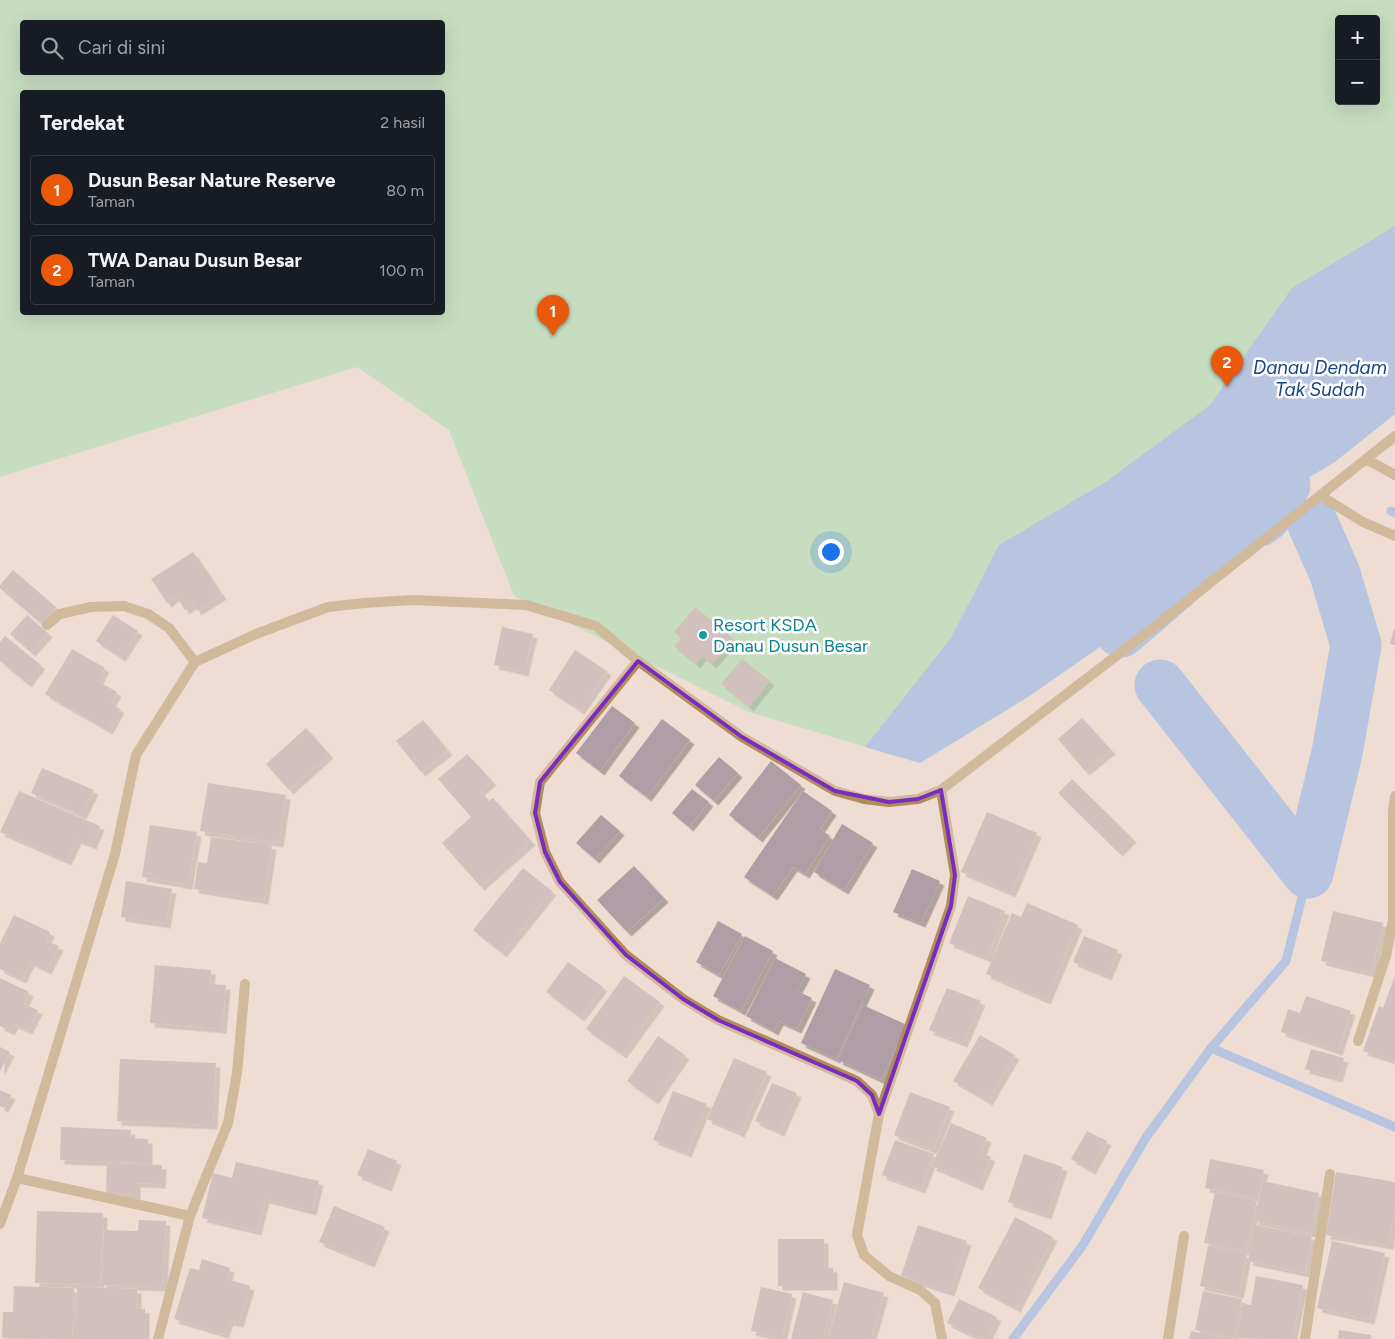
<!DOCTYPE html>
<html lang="id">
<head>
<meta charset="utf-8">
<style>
  body { margin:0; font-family:Figtree,sans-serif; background:#20242c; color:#f1f3f6 }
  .controls { position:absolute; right:15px; top:15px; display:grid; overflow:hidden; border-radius:5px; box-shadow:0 5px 20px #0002 }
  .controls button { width:45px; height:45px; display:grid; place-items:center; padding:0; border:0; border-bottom:1px solid #363941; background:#171b24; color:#f1f3f6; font:25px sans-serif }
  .you { position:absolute; left:830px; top:551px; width:18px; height:18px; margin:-12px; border:4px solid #fff; border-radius:50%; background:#1a73e8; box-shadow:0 0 0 8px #1a73e833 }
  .badge { display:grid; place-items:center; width:32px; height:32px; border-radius:50%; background:#ea580c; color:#fff; font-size:16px; font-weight:700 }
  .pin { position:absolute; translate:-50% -41px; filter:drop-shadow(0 1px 2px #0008) }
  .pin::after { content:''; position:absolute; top:26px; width:18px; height:15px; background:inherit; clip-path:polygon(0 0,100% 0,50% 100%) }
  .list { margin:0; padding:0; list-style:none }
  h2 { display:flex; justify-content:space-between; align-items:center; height:65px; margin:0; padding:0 20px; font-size:21px }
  h2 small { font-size:16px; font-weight:400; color:#9ea1a6 }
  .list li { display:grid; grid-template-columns:32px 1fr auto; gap:15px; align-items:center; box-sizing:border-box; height:70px; margin:0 10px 10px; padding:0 10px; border:1px solid #363941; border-radius:5px }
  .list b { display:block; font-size:19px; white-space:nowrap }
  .list p { margin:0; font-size:16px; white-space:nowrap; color:#9ea1a6 }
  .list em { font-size:16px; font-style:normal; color:#9ea1a6 }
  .icon { flex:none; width:28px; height:28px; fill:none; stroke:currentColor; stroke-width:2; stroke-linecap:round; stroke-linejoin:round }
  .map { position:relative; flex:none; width:1395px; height:1339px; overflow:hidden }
  .search { position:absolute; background:#171b24; box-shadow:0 5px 20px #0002; left:20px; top:20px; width:425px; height:55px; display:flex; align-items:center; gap:12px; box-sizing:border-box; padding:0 18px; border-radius:5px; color:#9ea1a6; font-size:19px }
  .panel { position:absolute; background:#171b24; box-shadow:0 5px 20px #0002; left:20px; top:90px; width:425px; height:225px; border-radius:5px }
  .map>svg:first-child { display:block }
  .green { fill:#96dea6; fill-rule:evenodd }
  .water { fill:#74a8f0 }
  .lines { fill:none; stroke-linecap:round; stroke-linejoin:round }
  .stream { stroke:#74a8f0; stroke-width:9 }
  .river { stroke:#74a8f0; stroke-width:51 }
  .building { fill:#b09ea6; filter:url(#shadow) }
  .minor { stroke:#ae8e59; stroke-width:10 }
  .marked { fill:none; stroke:#7b2cbf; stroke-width:4; stroke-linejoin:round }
  .culture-dot { fill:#0f9aa8; stroke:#fff; stroke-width:2 }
  .labels { text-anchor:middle; stroke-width:5; stroke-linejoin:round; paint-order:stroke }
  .culture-label { font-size:18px; fill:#0d838f; stroke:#fff; text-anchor:start }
  .water-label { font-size:19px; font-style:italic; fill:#144685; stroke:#fff }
</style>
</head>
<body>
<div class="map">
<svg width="1395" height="1339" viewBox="0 0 1395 1339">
  <defs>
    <filter id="shadow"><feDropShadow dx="4.5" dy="4.5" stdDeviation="0" flood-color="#0004"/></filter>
  </defs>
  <rect width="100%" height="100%" fill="#efddd4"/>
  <path class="green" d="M0 0H1395V414L1336 461 1300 483 1285 485 1265 506 1266 516 1259 521 1250 520 1136 614 1121 632 1031 695 920 763 749 712 514 596 449 430 357 367 0 477ZM1339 19H1376V101H1339ZM22 22H442V72H22ZM22 92H442V312H22Z"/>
  <path class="water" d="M1395 226V414L1336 461 1300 483 1285 485 1265 506 1266 516 1259 521 1250 520 1136 614 1121 632 1031 695 920 763 865 747 951 638 999 545 1107 481 1210 405 1292 288Z"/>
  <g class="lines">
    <path class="stream" d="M1391 511 1395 513
      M1211 1048 1395 1127
      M1013 1339 1083 1245 1145 1139 1211 1048 1286 961 1308 873"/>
    <path class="river" d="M1121 632 1251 520 1259 521 1266 516 1265 506 1285 485
      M1160 685 1308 873
      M1308 873 1337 753 1356 645 1335 574 1313 524"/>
  </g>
  <path class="building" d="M193 552 222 595 197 611 193 604 185 610 176 596 167 603 151 579Z
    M13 570 56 607 42 624 0 588V585Z
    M695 607 734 639 712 664 702 656 696 664 674 646 681 638 674 632Z
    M27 615 48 633 31 652 10 634Z
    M113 615 138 631 121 657 96 641Z
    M502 627 533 634 524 672 494 665Z
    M1394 629H1395V645L1390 644Z
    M5 636 41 665 27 683 0 661V642Z
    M72 649 105 668 98 681 117 692 111 703 120 709 108 730 45 694Z
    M575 650 607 671 580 710 549 690Z
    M742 659 770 681 749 707 721 684Z
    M612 706 635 723 600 771 576 753Z
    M1082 718 1111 750 1085 771 1058 739Z
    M662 719 690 740 647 797 619 776Z
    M423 720 448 751 421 772 396 741Z
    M306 728 329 754 289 790 266 764Z
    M467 754 492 781 480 791 489 801 493 798 531 841 480 886 442 843 471 817 438 779Z
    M719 757 738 773 714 801 695 785Z
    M771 761 801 785 758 838 729 815Z
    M42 768 94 790 82 815 31 793Z
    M1072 779 1132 838 1118 852 1058 793Z
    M208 783 286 795 279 843 200 831Z
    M692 789 709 802 689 827 672 813Z
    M19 791 100 826 92 845 77 839 67 861 0 832Z
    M803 791 832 811 820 829 830 836 805 874 793 867 773 896 744 877Z
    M987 812 1037 833 1011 893 961 872Z
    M601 815 620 831 595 859 576 843Z
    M842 824 873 843 844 890 814 872Z
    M150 825 197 832 188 885 142 877Z
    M211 837 272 845 264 900 194 889 198 862 207 863Z
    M634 866 664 898 627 932 597 900Z
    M523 868 552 891 502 953 473 930Z
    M912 869 940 881 921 923 893 912Z
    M126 881 172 889 166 924 121 917Z
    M968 896 1005 911 987 958 949 943Z
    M1027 903 1078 925 1046 1000 986 974 1012 913 1021 917Z
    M1333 911 1383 923 1371 973 1321 961Z
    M14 915 50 932 46 941 59 946 47 970 30 962 22 979 0 969V943Z
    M718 921 742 934 719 975 696 962Z
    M745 936 773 951 741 1011 713 996Z
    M1084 936 1118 950 1107 976 1073 962Z
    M775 958 806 974 797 991 812 998 797 1029 779 1021 774 1031 746 1016Z
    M568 962 603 987 580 1017 546 992Z
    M155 965 211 970 210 984 226 985 222 1029 150 1023Z
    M835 969 870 985 836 1059 801 1043Z
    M624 976 660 1002 622 1054 586 1029Z
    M1395 976V1061L1363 1051 1379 1006 1383 1008Z
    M0 978 29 992 24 1004 38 1010 28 1030 14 1024 10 1031 0 1026Z
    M947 988 981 1001 963 1043 929 1030Z
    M1306 996 1351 1011 1338 1051 1281 1032 1288 1009 1300 1013Z
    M863 1005 907 1025 881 1080 838 1060Z
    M980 1035 1015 1055 988 1101 953 1081Z
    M658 1036 685 1055 654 1100 627 1081Z
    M0 1047 10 1052 0 1071Z
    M1311 1049 1344 1058 1338 1078 1305 1069Z
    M734 1058 767 1072 740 1133 707 1119Z
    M120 1059 216 1063 213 1125 117 1121Z
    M772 1083 797 1093 780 1132 755 1121Z
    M0 1090 11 1095 4 1108 0 1106Z
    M673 1091 707 1104 687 1153 653 1140Z
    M910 1092 950 1107 933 1150 894 1135Z
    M951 1123 987 1138 981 1153 991 1157 978 1186 932 1166Z
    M61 1127 131 1130 130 1138 148 1139V1163L60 1160Z
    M1087 1131 1107 1141 1091 1170 1071 1159Z
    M895 1140 934 1154 921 1189 882 1175Z
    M368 1149 397 1161 387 1187 357 1175Z
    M1024 1154 1063 1167 1047 1215 1008 1202Z
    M1210 1159 1264 1170 1258 1198 1205 1188Z
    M236 1162 319 1181 312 1211 265 1199 257 1231 202 1218 213 1173 232 1178Z
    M107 1163 162 1165 161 1184 136 1183V1195L106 1194Z
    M1336 1172 1395 1182V1207L1389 1245 1326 1235Z
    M1263 1181 1319 1193 1311 1233 1254 1221Z
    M1215 1192 1257 1201 1246 1251 1204 1243Z
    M334 1206 385 1227 370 1263 319 1242Z
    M37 1211 103 1213 100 1285 35 1283Z
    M1015 1217 1053 1237 1016 1308 978 1288Z
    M139 1220 166 1221 163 1287 102 1285 104 1230 138 1231Z
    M918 1225 967 1241 950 1292 901 1276Z
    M1255 1225 1312 1236 1305 1273 1248 1261Z
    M778 1239H824V1267L833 1268V1286H778Z
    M1332 1241 1385 1253 1370 1320 1317 1308Z
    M1208 1246 1247 1254 1239 1294 1200 1286Z
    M202 1259 230 1268 227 1279 250 1286 239 1323 229 1321 224 1334 174 1319 190 1268 199 1270Z
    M1256 1276 1303 1285 1292 1339 1237 1338 1243 1304 1251 1305Z
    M844 1282 884 1293 871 1339H828Z
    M14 1286 74 1288 72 1339 2 1338 3 1312H13Z
    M77 1287 137 1289V1308L145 1309V1339H76Z
    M761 1287 792 1294 782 1338 751 1331Z
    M1203 1291 1242 1299 1233 1338 1195 1330Z
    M803 1292 833 1300 823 1339H791Z
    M959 1299 997 1317 986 1339H981L947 1323Z
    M1339 1330 1371 1335V1339H1338Z
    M1191 1331 1224 1338V1339H1189Z"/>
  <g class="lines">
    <path class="minor" d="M1366 459 1395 475
      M1321 496 1363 522 1395 536
      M47 625 60 614 91 607 124 606 148 614 169 628 195 662
      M638 661 540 782 535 813 545 852 560 882 626 955 683 999 718 1020 857 1081 872 1095 879 1114 857 1235 864 1255 889 1276 920 1290 935 1303 942 1339
      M1358 1041 1386 956 1393 920V811L1395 796
      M879 1114 951 906 955 875 941 790
      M17 1178 190 1216
      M0 1224 17 1178 115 854 136 755 195 662 256 634 328 607 364 603 412 600 526 605 596 626 638 661 742 737 835 791 864 799 889 802 918 799 941 790 1162 621 1395 436
      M158 1339 190 1216 228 1123 237 1073 245 984
      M1168 1339 1184 1236
      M1305 1339 1330 1174"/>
  </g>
  <path d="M0 0H1395V1339H0ZM638 661 742 737 835 791 889 802 918 799 941 790 955 875 951 906 879 1114 872 1095 857 1081 718 1020 683 999 626 955 560 882 545 852 535 813 540 782Z" fill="#efddd4" fill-opacity=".55" fill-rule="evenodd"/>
  <path class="marked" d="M638 661 742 737 835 791 889 802 918 799 941 790 955 875 951 906 879 1114 872 1095 857 1081 718 1020 683 999 626 955 560 882 545 852 535 813 540 782Z"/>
  <circle class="culture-dot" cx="703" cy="635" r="5"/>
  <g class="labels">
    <g class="culture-label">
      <text x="713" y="631">Resort KSDA<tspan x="713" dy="21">Danau Dusun Besar</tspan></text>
    </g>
    <g class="water-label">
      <text x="1320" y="374">Danau Dendam<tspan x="1320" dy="22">Tak Sudah</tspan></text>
    </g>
  </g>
</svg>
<div class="controls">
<button>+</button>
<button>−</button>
</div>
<div class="you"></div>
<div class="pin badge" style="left:553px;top:336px">1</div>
<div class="pin badge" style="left:1227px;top:387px">2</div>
<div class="search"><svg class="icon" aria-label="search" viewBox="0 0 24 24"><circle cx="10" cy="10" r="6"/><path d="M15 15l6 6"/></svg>Cari di sini</div>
<section class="panel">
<h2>Terdekat<small>2 hasil</small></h2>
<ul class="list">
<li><span class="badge">1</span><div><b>Dusun Besar Nature Reserve</b><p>Taman</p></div><em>80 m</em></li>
<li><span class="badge">2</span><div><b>TWA Danau Dusun Besar</b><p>Taman</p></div><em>100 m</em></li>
</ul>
</section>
</div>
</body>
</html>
